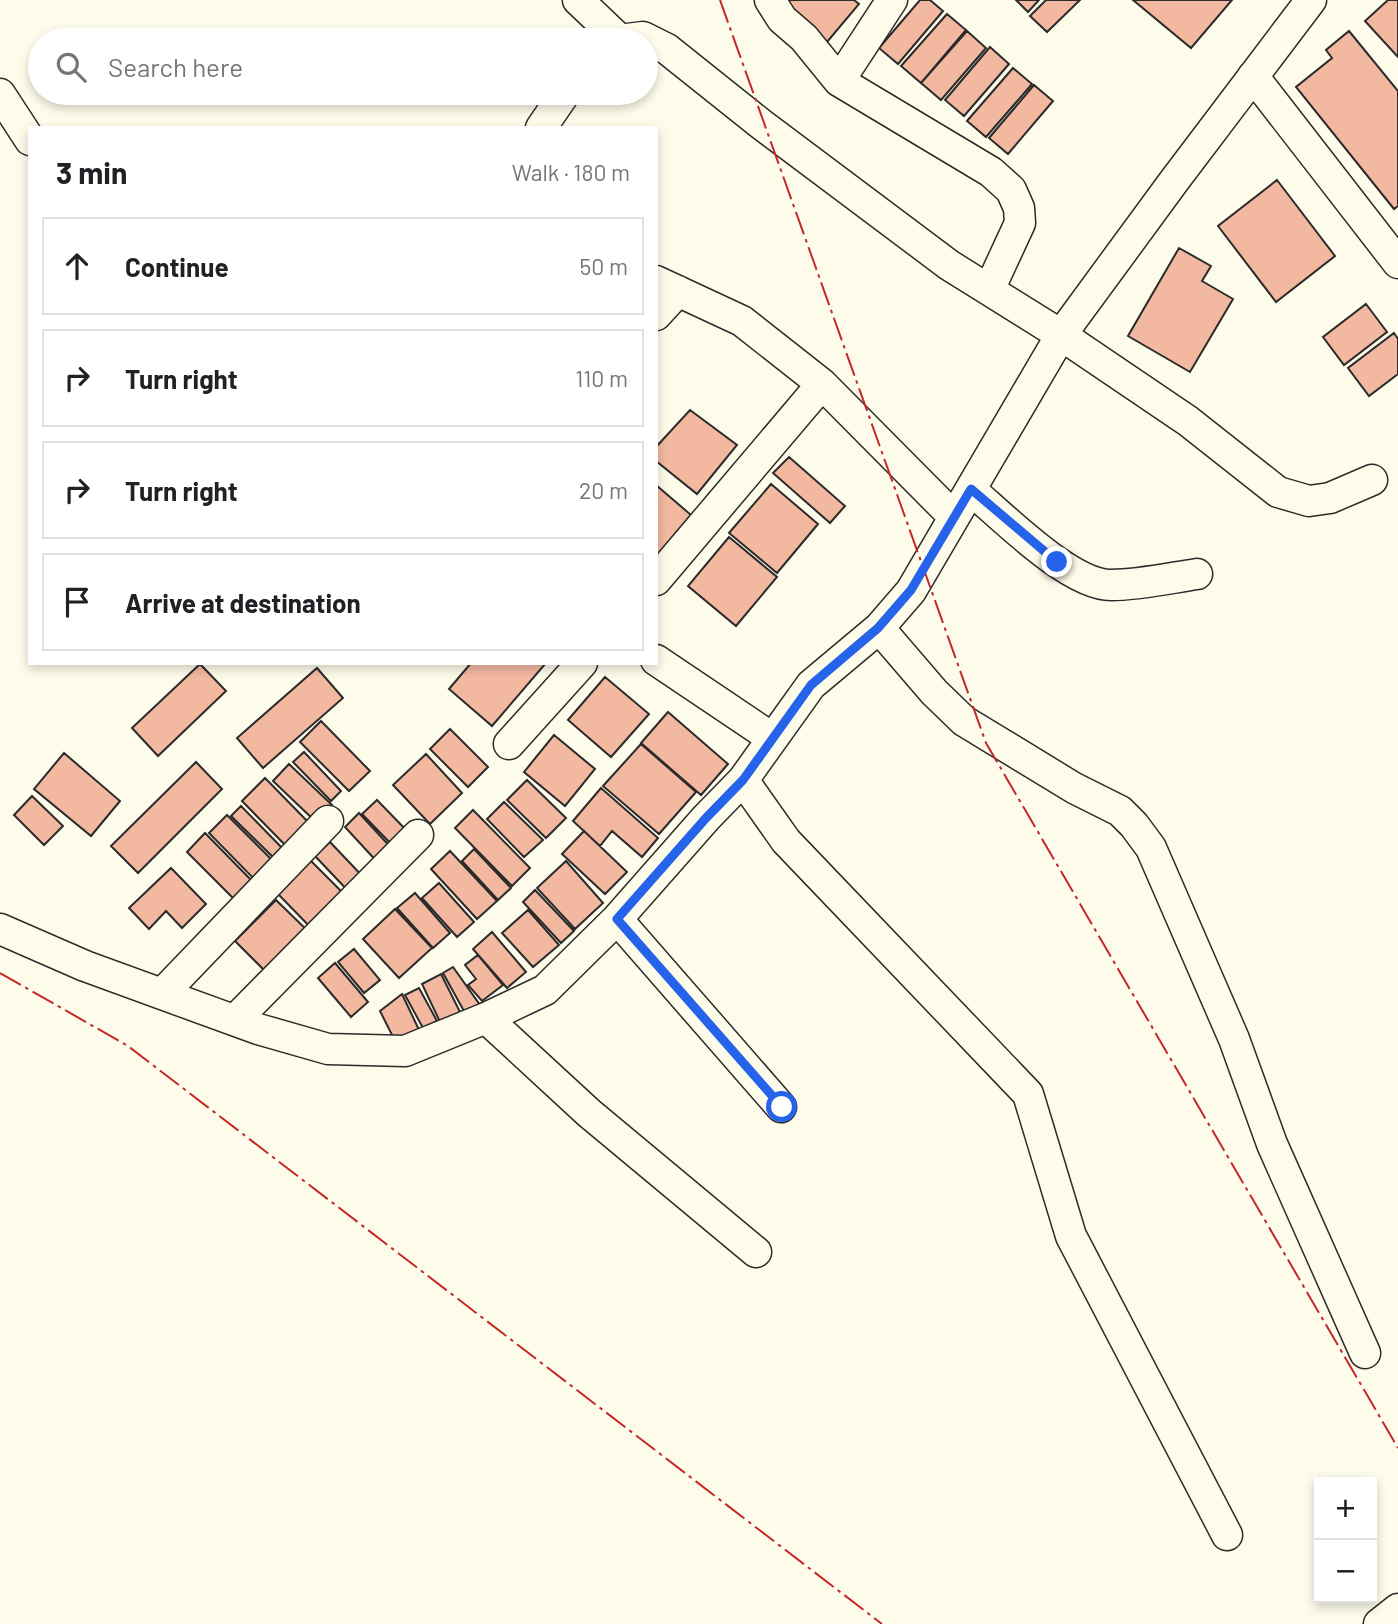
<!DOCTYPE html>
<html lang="en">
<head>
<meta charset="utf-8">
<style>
  body { margin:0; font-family:Barlow,sans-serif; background:#f2f2f2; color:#202124 }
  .controls { position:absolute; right:21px; bottom:21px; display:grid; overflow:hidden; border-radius:0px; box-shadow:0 4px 10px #0003 }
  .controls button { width:63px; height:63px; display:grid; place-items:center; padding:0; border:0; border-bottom:2px solid #e0e0e0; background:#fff; color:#202124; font:35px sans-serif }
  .stop { position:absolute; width:21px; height:21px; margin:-16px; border:5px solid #2563eb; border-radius:50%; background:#fff }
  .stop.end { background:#2563eb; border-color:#fff; box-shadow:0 2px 7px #0008 }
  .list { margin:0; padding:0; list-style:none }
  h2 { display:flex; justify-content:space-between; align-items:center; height:91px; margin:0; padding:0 28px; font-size:30px }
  h2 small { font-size:23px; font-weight:400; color:#757577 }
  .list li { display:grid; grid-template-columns:46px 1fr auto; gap:21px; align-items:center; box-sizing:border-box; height:98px; margin:0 14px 14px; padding:0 14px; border:2px solid #e0e0e0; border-radius:0px }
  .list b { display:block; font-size:26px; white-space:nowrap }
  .list em { font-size:23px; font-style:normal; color:#757577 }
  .icon { flex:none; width:38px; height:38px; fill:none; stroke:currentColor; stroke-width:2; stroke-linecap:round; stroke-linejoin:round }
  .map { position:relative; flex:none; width:1398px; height:1624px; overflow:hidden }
  .search { position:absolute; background:#fff; box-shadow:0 4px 10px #0003; left:28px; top:28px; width:630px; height:77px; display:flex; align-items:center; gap:18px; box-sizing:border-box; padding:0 24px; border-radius:38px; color:#757577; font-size:26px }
  .panel { position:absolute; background:#fff; box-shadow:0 4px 10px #0003; left:28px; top:126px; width:630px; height:539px; border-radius:0px }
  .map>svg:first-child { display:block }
  .building { fill:#f2b8a0; stroke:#2b2b2b; stroke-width:2 }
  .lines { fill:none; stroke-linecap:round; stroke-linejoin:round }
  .street-casing { stroke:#2b2b2b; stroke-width:33 }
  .street { stroke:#fdfbea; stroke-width:30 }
  .power { stroke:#c62828; stroke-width:2; stroke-dasharray:24 5 3.5 5; stroke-linecap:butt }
  .route { stroke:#2563eb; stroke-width:9 }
</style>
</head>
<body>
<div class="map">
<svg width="1398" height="1624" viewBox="0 0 1398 1624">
  <rect width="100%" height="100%" fill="#fdfbea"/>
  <path class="building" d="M777 0H854L859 4 827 42Z
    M920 0H930L943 11 898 64 879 48Z
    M1016 0H1039L1028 12Z
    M1046 0H1080L1047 32 1030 16Z
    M1133 0H1232L1191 48Z
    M1388 0H1398V57L1365 21Z
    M947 14 966 30 921 83 901 66Z
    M967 31 986 48 941 100 921 83Z
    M1349 31 1398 91V206L1394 209 1296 87 1332 58 1326 50Z
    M990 47 1009 64 964 116 945 100Z
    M1013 68 1032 84 986 137 967 121Z
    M1034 85 1053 101 1008 154 989 138Z
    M1277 180 1335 256 1276 302 1218 226Z
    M1179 248 1211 266 1202 281 1233 299 1190 372 1128 336Z
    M1366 304 1387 332 1344 365 1323 337Z
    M1394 333 1398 339V374L1369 396 1348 368Z
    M690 410 737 445 697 494 656 461V447Z
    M789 457 845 506 830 523 773 473Z
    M771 484 818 524 777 573 729 533Z
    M656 485 691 515 656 557Z
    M729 537 777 577 736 626 688 586Z
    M471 663H546L492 726 449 689Z
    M200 664 226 691 158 756 132 728Z
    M317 668 343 698 263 768 237 738Z
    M605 677 649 714 611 757 568 720Z
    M668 712 728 764 701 795 641 743Z
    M321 721 370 771 349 791 300 742Z
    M450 729 488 767 468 787 430 749Z
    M554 735 595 769 565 806 524 772Z
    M641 744 696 792 659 834 603 786Z
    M304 752 341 791 331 801 293 762Z
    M64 753 120 801 91 836 34 789Z
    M426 754 462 793 430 824 393 785Z
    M196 762 222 789 138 873 111 846Z
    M289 764 332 805 316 822 273 781Z
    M265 778 313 827 289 849 242 801Z
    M527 780 566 818 546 838 507 800Z
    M601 788 658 838 642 857 612 831 600 846 573 821Z
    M32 796 63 826 44 845 14 815Z
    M377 800 411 835 397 850 362 814Z
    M504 802 543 840 524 857 487 819Z
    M241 806 288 854 279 863 231 816Z
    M473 810 530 868 512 886 455 828Z
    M359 813 396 853 381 866 345 827Z
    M227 815 277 865 259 884 209 833Z
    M584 831 627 872 605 894 562 854Z
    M205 833 255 884 237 902 187 852Z
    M330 842 367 881 352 895 315 856Z
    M474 849 511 888 498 900 462 861Z
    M450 851 497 901 477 919 431 869Z
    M311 861 350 900 316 933 278 894Z
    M566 861 603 903 575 929 537 888Z
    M171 868 206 904 182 928 166 911 149 929 129 908Z
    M439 883 474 922 457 937 422 898Z
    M535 890 574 931 561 943 523 902Z
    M415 893 450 933 433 948 397 908Z
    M276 900 313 936 271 977 235 941Z
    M395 909 432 948 399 978 363 939Z
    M528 910 559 945 533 967 502 933Z
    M492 932 526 972 507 988 473 949Z
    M354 949 380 980 364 993 338 962Z
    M478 955 503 985 482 1001 468 985 476 979 465 965Z
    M335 963 368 1002 351 1017 318 978Z
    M453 967 480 1005 465 1013 443 973Z
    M441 974 462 1016 442 1026 422 984Z
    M419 988 437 1021 423 1028 405 995Z
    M402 994 420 1032 396 1043 380 1011Z"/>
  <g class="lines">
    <g class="street-casing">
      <path id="street" d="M578 0 620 40
        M770 0 782 19 804 38 839 81 991 172 1011 190 1019 208 1020 223 989 290
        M619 40 643 37 667 49 761 124 949 265 1061 335 1188 421 1278 492 1309 501 1330 498 1372 480
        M1253 76 1398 263
        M839 81 892 0
        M0 94 30 140
        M541 128 565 93
        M656 281 742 321 822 384 656 580
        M656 315 678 291
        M822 384 954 517
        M971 490C1003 517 1070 585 1111 585 1139 585 1170 578 1197 574
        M879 628 934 692 964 721 1074 788 1120 811 1134 825 1151 848 1234 1039 1272 1144 1365 1353
        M656 660 772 738
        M509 744 582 663
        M743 780 786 841 1028 1094 1071 1236 1227 1535
        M617 919 781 1107
        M0 929 85 966 258 1029 328 1049 405 1051 486 1018 545 990 617 919 706 818 743 780 811 685 879 628 911 591 1061 335 1174 181 1311 0
        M163 993 328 821
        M486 1018 589 1113 756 1252
        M235 1020 418 835
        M1379 1624 1398 1609"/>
    </g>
    <use href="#street" class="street"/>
    <path class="power" d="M720 0 986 743 1398 1448
      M0 973 128 1046 882 1624"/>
  </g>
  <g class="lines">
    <path class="route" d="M782 1107 617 919 706 818 743 780 811 685 878 628 911 590 971 489 1057 562"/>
  </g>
</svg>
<div class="controls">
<button>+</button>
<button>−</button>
</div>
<div class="stop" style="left:782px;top:1107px"></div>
<div class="stop end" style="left:1057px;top:562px"></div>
<div class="search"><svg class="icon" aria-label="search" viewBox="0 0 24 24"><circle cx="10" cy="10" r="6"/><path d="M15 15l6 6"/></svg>Search here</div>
<section class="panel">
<h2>3 min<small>Walk · 180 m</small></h2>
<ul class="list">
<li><svg class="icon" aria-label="ahead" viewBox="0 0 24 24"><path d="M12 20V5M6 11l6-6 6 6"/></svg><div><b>Continue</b></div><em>50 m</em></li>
<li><svg class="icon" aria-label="right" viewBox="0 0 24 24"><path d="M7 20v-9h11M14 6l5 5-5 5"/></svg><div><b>Turn right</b></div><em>110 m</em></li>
<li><svg class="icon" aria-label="right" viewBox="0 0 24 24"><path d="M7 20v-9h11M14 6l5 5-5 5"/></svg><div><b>Turn right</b></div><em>20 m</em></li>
<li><svg class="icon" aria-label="arrive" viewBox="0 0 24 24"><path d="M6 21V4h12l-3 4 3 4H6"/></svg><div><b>Arrive at destination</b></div></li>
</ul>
</section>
</div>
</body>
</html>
